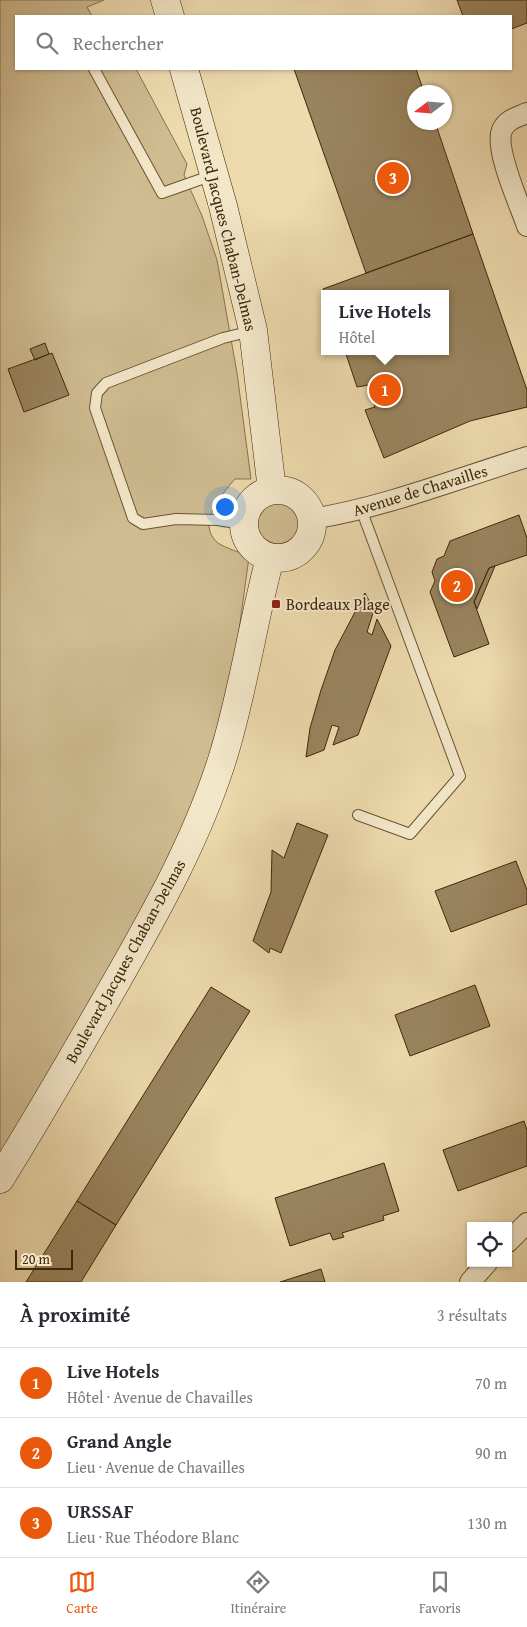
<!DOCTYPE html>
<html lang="fr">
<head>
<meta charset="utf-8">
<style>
  body { margin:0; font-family:"Gentium Book Plus",serif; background:#f2f2f3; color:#2b2b33 }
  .controls { position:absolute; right:15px; bottom:15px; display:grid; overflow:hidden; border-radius:0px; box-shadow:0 1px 4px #0004 }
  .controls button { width:45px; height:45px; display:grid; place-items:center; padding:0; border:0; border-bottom:1px solid #e1e1e2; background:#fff; color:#2b2b33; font:25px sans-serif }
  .compass { position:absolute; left:407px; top:85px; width:45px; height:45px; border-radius:50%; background:#fff; box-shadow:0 1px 4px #0004; rotate:254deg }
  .scale { position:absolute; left:15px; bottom:12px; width:58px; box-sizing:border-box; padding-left:5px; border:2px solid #3f2709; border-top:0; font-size:14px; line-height:18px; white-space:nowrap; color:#3f2709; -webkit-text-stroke:4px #f3e7ca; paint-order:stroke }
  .you { position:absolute; left:224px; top:506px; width:18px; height:18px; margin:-12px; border:4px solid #fff; border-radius:50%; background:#1a73e8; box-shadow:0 0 0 8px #1a73e833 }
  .badge { display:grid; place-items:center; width:32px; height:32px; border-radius:50%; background:#ea580c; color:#fff; font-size:16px; font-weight:700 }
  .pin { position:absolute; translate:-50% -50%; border:2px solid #fff; box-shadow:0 1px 5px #0006 }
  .popup { position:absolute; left:321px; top:290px; width:128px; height:65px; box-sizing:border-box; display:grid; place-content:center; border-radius:0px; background:#fff; filter:drop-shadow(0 1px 4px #0005); font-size:16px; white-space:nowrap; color:#7c7c81 }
  .popup b { font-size:19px; color:#2b2b33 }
  .popup::after { content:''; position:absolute; left:50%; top:100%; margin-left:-10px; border:10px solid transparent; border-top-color:#fff }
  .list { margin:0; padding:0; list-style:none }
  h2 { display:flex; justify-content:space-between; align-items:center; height:65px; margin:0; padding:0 20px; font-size:21px }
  h2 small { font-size:16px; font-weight:400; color:#7c7c81 }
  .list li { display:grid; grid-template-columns:32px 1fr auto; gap:15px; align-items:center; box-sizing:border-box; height:70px; padding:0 20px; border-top:1px solid #e1e1e2 }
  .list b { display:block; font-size:19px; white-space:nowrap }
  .list p { margin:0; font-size:16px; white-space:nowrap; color:#7c7c81 }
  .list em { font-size:16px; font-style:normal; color:#7c7c81 }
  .icon { flex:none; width:28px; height:28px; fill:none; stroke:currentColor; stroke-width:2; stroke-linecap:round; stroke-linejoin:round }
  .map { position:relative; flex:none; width:527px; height:1282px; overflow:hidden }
  .search { position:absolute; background:#fff; box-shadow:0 1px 4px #0004; left:15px; right:15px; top:15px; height:55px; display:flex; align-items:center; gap:12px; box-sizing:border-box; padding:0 18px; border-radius:0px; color:#7c7c81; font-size:19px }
  .sheet { height:275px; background:#fff }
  nav { display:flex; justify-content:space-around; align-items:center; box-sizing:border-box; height:70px; border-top:1px solid #e1e1e2; background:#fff; font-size:14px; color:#7c7c81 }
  nav a { display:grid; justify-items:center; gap:2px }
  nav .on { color:#ea580c }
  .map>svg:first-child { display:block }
  .green { fill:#cfbc91; stroke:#87724d }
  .building { fill:#99845e; stroke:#3f2709 }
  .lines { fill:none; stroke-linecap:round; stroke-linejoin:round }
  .lane-casing { stroke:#6a5432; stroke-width:12 }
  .street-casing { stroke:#6a5432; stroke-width:22 }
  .secondary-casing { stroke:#3f2709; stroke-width:29 }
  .lane { stroke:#f3e7ca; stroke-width:10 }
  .street { stroke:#f3e7ca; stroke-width:20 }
  .secondary { stroke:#f3e7ca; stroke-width:28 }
  .poi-dot { fill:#8f2418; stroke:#f3e7ca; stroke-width:2 }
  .labels { text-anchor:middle; stroke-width:4; stroke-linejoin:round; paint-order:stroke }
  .street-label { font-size:16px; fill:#3f2709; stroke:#f3e7ca }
  .poi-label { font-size:16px; fill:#3f2709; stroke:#f3e7ca; text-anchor:start }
</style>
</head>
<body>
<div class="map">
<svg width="527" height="1282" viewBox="0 0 527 1282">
  <rect width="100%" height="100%" fill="#eddaad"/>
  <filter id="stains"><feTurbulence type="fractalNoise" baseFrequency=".004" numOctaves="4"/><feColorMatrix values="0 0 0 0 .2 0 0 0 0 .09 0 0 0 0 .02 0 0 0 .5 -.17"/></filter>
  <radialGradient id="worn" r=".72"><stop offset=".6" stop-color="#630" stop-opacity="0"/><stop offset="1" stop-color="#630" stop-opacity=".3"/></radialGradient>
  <path class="green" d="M0 0H104L87 7 92 16H16V69H136L187 164 184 175 202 216 217 260 237 373 251 479H235C222 494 195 524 218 543 225 548 240 552 249 557L235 660 217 738 194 806 162 878 0 1159Z
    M255 523a22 22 0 1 1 44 0a22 22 0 1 1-44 0Z"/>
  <path class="building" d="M457 0H527V23L511 29V16H463Z
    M294 69H416L424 92H414V122H435L473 234 366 273Z
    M473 234 527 390V407L470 421 384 458 365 410 375 407 369 385 357 387 345 351H445V294H325L323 289Z
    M45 343 49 354 35 360 30 349Z
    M52 353 69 395 24 412 8 369Z
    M519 515 527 538V555L489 568 474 602 489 644 454 657 430 592 435 581 432 572 437 559 444 556 450 541Z
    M495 566 477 609 474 602 489 568Z
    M365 593 374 610 367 632 372 635 377 619 391 646 358 735 333 745 339 727 332 725 324 750 306 757 310 728 321 690 335 650Z
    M297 823 328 835 281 953 270 948 269 953 253 941 271 892 272 850 284 858Z
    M516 861 527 890V904L451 932 435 891Z
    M475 985 490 1026 410 1056 395 1015Z
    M211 987 250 1011 116 1225 77 1201Z
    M524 1121 527 1130V1166L458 1191 443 1150Z
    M384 1163 399 1211 383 1216 384 1220 342 1233 344 1237 333 1240 330 1233 290 1246 275 1198Z
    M77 1201 116 1225 81 1282H26Z
    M321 1269 325 1282H280Z"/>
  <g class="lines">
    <g class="lane-casing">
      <path id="lane" d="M94 69 162 193 213 175
        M243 524 218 520 176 519 143 524 133 518 95 408 97 393 106 383 223 338 252 331
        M358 815 410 834 460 776 361 509"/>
    </g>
    <g class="street-casing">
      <path id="street" d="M527 113C518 117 507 119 502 130 494 149 520 205 527 226
        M312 519C386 507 456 479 527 457
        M508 1242 527 1223
        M470 1282 487 1263"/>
    </g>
    <g class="secondary-casing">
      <path id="secondary" d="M165 0 170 16
        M184 69 223 206 253 330 272 490
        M244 524a34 34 0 1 1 68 0a34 34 0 1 1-68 0Z
        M0 1179C40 1115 77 1050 115 984 156 912 197 839 222 760 243 694 252 625 270 558"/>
    </g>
    <use href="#lane" class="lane"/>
    <use href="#street" class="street"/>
    <use href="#secondary" class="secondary"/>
  </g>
  <rect class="poi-dot" x="271" y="599" width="10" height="10" rx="2.5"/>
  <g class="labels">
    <g class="street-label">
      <text transform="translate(224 219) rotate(76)" y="6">Boulevard Jacques Chaban-Delmas</text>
      <text transform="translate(420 490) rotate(-17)" y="6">Avenue de Chavailles</text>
      <text transform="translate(125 961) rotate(-61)" y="6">Boulevard Jacques Chaban-Delmas</text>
    </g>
    <g class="poi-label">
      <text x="286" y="610">Bordeaux Plage</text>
    </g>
  </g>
  <rect width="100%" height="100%" filter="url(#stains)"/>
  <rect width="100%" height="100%" fill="url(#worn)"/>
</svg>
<div class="controls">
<button><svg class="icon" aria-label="locate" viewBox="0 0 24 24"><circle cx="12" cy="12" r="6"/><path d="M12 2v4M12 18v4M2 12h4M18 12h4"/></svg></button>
</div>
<svg class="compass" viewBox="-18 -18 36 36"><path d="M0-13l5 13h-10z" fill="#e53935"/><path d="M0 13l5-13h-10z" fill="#7c7c81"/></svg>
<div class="scale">20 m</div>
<div class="you"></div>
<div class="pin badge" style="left:385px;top:390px">1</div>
<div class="popup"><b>Live Hotels</b>Hôtel</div>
<div class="pin badge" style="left:457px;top:586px">2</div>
<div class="pin badge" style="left:393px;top:178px">3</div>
<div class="search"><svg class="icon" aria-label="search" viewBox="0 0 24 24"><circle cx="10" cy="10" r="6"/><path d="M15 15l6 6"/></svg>Rechercher</div>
</div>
<section class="sheet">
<h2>À proximité<small>3 résultats</small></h2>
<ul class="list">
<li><span class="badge">1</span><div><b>Live Hotels</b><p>Hôtel · Avenue de Chavailles</p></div><em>70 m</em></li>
<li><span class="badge">2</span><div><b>Grand Angle</b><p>Lieu · Avenue de Chavailles</p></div><em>90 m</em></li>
<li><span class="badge">3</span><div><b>URSSAF</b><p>Lieu · Rue Théodore Blanc</p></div><em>130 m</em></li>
</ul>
</section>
<nav>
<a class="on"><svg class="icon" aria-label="map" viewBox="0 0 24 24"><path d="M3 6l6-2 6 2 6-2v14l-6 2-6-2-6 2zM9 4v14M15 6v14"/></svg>Carte</a>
<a><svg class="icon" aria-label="directions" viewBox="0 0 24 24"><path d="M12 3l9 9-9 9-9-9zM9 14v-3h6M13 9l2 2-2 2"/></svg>Itinéraire</a>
<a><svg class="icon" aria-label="saved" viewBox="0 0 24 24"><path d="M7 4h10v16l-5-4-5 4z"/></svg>Favoris</a>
</nav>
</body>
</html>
